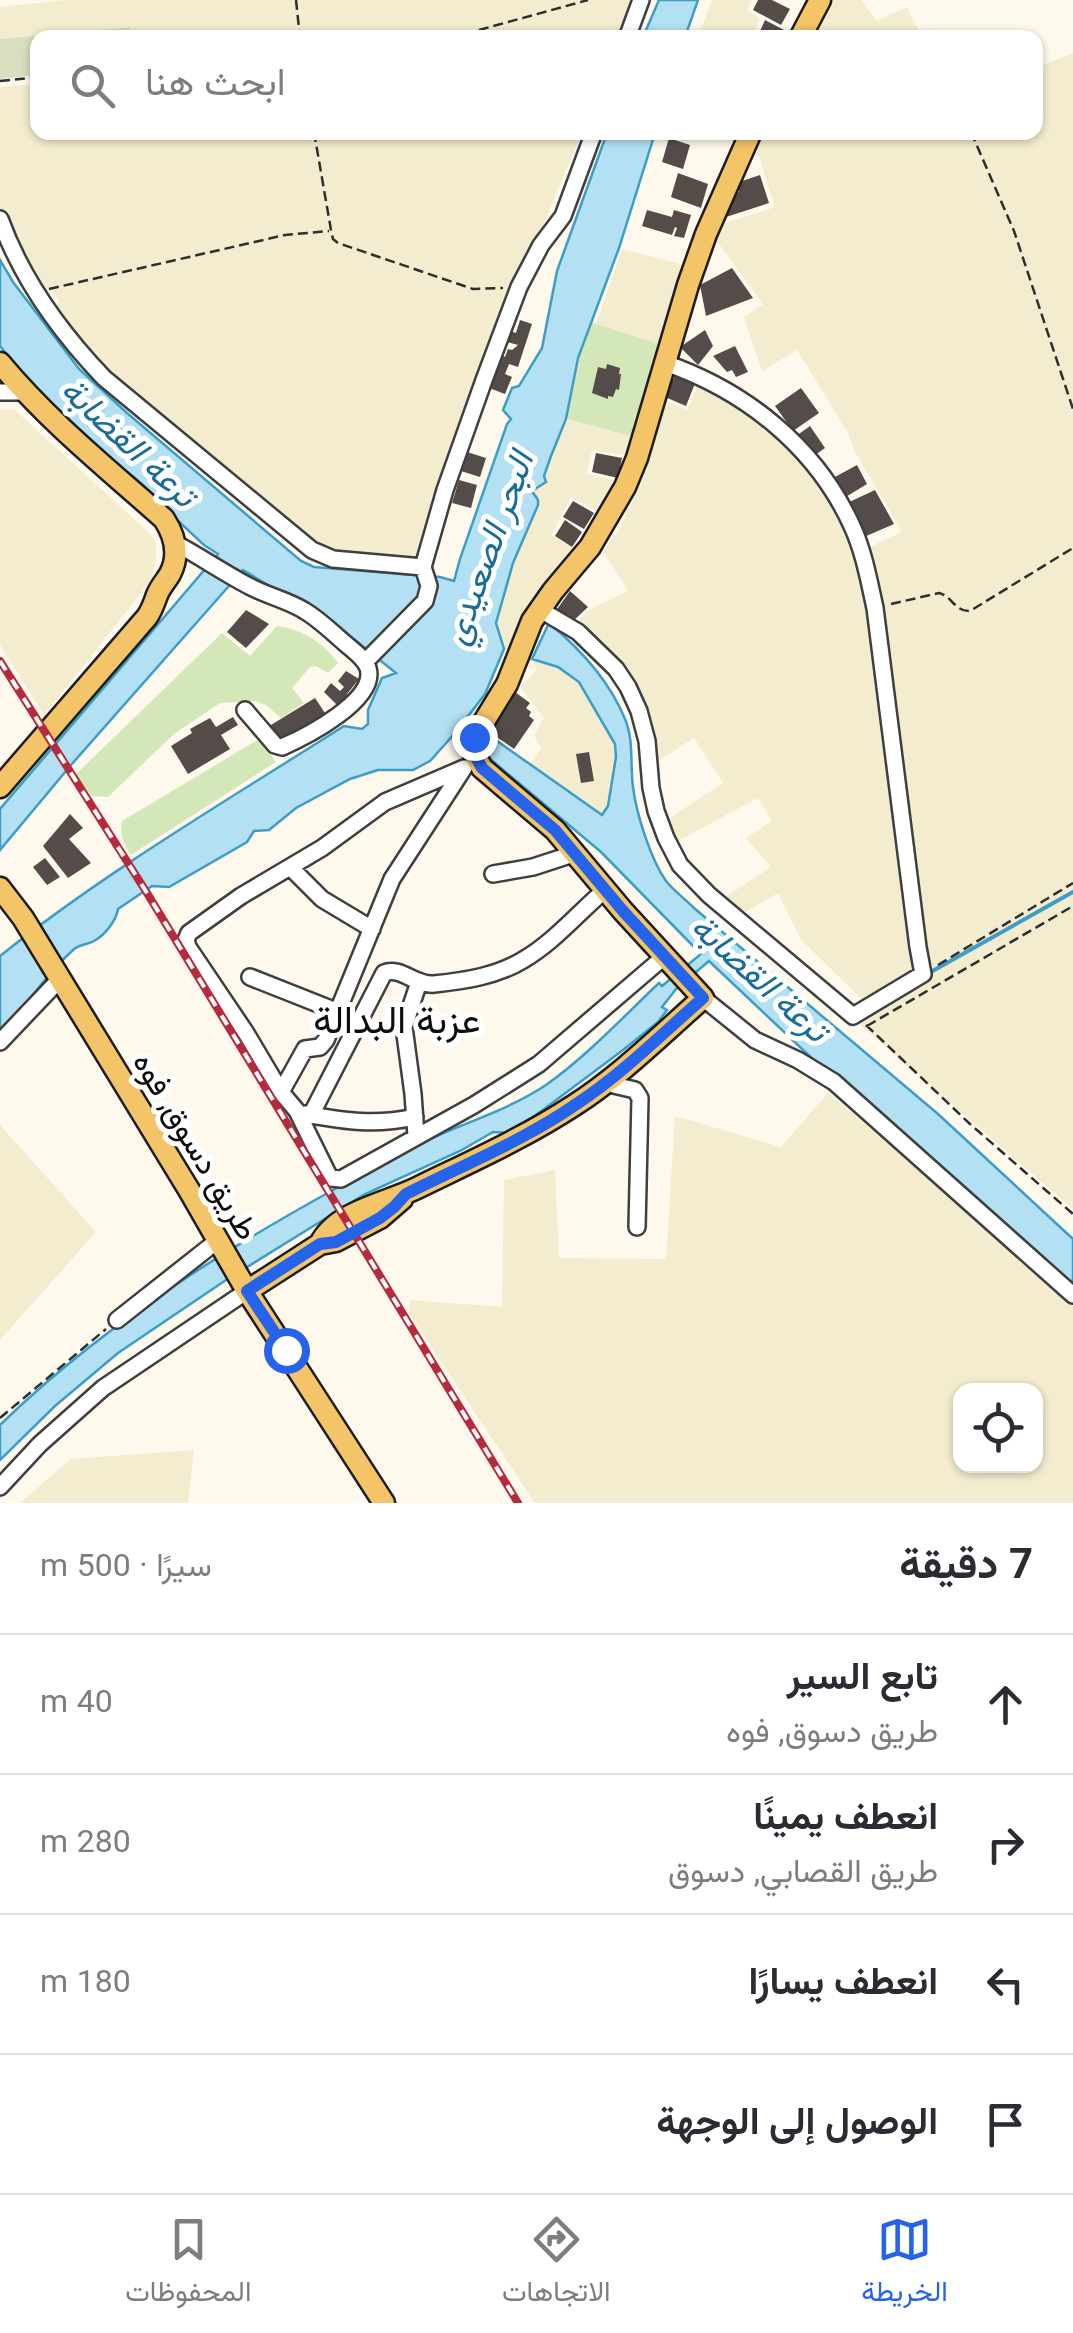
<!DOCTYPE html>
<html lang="ar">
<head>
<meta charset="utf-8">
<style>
  body { margin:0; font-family:Georgia,Vazirmatn,serif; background:#f2f2f3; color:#2b2b33; direction:rtl }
  .controls { position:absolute; right:30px; bottom:30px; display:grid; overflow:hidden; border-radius:20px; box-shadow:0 2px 8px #0004 }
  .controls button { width:90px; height:90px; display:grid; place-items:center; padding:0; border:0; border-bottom:2px solid #e1e1e2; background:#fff; color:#2b2b33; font:50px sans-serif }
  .stop { position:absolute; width:30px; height:30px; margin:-22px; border:8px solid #2563eb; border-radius:50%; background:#fff }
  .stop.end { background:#2563eb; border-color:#fff; box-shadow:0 2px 10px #0008 }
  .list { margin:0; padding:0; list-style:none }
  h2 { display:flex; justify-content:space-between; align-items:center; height:130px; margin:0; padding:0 40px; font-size:42px }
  h2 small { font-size:32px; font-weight:400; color:#7c7c81 }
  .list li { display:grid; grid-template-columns:65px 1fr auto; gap:30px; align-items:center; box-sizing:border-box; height:140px; padding:0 40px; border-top:2px solid #e1e1e2 }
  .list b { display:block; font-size:38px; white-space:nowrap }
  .list p { margin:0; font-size:32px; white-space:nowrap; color:#7c7c81 }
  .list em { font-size:32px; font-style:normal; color:#7c7c81 }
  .icon { flex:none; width:55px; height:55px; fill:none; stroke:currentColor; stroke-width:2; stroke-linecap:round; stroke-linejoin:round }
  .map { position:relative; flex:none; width:1073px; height:1503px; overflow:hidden; direction:ltr }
  .search { position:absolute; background:#fff; box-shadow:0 2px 8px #0004; left:30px; right:30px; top:30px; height:110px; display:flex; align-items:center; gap:25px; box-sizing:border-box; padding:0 35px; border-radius:20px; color:#7c7c81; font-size:38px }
  .sheet { height:690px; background:#fff }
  nav { display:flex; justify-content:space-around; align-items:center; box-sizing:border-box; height:140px; border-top:2px solid #e1e1e2; background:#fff; font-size:28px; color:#7c7c81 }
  nav a { display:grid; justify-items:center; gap:5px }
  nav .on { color:#2563eb }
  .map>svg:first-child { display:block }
  .farmland { fill:#f3ecce; fill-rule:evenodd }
  .green { fill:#d4e7b8 }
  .cemetery { fill:#d7dfbf }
  .water { fill:#b3e1f3; stroke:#3d9dc7; stroke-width:2.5 }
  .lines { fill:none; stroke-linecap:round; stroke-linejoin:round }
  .stream { stroke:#3d9dc7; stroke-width:4 }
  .building { fill:#544c49 }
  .minor-casing { stroke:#3f3f3f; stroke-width:20 }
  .major-casing { stroke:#1d1d1d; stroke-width:25 }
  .path { stroke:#2e2e2e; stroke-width:2.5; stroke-dasharray:10 5; stroke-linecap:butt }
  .minor { stroke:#fff; stroke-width:15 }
  .major { stroke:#f3c468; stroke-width:20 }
  .rail-casing { stroke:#b62a3e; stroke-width:8 }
  .rail { stroke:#fff; stroke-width:4; stroke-dasharray:11; stroke-linecap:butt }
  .route { stroke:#2563eb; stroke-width:12 }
  .labels { text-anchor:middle; stroke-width:10; stroke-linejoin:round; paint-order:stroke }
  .street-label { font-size:32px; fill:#0c0c0c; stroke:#fff }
  .water-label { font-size:35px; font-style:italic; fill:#1b6d98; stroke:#fff }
  .quarter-label { font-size:38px; fill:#0c0c0c; stroke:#fff }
</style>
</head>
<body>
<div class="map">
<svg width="1073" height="1503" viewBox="0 0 1073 1503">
  <rect width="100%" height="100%" fill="#fef9ec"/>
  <path class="farmland" d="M66 0H636L621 37 131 38 129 27 0 39V7Z
    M712 0H752L747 9 760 19 751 37H698Z
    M830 0H861L877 21 907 7 922 37 811 38Z
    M1073 53V1209L857 1022 871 1008 801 940 778 893 734 919 716 903 771 867 746 838 772 821 758 798 667 847 656 827 723 783 694 738 649 767 629 694 573 628 586 611 628 591 603 551 619 530 647 470 664 400 687 410 699 382 749 410 811 468 855 554 902 532 854 450 848 433 797 350 762 371 744 317 763 304 716 240 719 225 775 207 754 141 759 133 1036 132V68Z
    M37 84 38 132 582 133 474 388 421 557 415 559 321 551 122 387 58 316 55 309 59 301 53 292 43 291 0 218V87Z
    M622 249 684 265 662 345 596 324Z
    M14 409 148 532 156 543V559L152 577 142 592 44 715 0 645V410Z
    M566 419 634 437 629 456 592 450 587 474 618 481 596 511 571 497 552 535 575 550 513 658 504 649 496 623 513 563 535 513 538 500 532 491 544 477Z
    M532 659 558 667 579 682 615 744 616 757 608 806 602 816 530 764 541 749 534 735 544 718 520 687 537 670Z
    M828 1093 969 1212 1073 1306V1503H535L409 1314 410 1300 502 1307 504 1180 555 1170 559 1258 666 1259 675 1116 781 1147ZM960 1390H1036V1466H960Z
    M0 1125 96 1232 0 1340Z
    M194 1450 188 1503H20L71 1459Z"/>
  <path class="green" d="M590 322 662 345 634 437 567 419 578 358Z
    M277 626C303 630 323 642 338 663L328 673 316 666 310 667 292 688 304 703 281 718 266 705 255 701 220 703 174 734 108 797 91 796 75 775 222 633 250 656Z
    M259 739 276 762 131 855C123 844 120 835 122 821Z"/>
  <path class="cemetery" d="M130 27 131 37 38 38 37 75 0 79V39Z"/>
  <path class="water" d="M659 0H698L685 37H643Z
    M607 133H655L619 248 578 358 566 419 551 456 544 476 546 482 532 491 538 500V505L513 563 496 623 504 649 485 694 456 732 430 761 413 770H378L350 779 296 808 269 830 254 831 247 842 169 887 152 886 118 909C116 921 105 935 94 941 87 945 79 944 73 950 45 976 23 1008 0 1039V956C108 870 228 800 344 726L362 729 368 724V710L382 678 396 673 341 629 243 570 71 765 0 850V809L218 554 204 545 35 388 0 346V260L13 282 79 369 127 413 301 561 314 567 440 577 454 581 460 559 507 424 511 419 503 410 512 388 519 386 542 348 557 271Z
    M549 623C579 648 610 682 625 719 634 740 630 765 633 787 636 813 651 860 666 881 674 891 685 899 694 908L938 1114 1073 1239V1292L837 1082 709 961 676 989 662 1007 667 1010 658 1022 623 1050 512 1133 493 1132 460 1151 365 1194 223 1282 118 1353 55 1406 0 1460V1425C119 1309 263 1226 409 1149 453 1126 504 1113 546 1085 587 1056 623 1017 659 983L662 986 701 954 601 852 482 752 490 736 602 815 608 806 616 757 615 744 579 682 558 667 532 659Z"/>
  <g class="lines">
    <path class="stream" d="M929 973 1073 892"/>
  </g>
  <path class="building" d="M758 0H772L790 9 781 25 753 10Z
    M765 20 788 32 786 38H757Z
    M669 138 690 145 683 169 662 162Z
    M678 173 708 184 701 208 671 197Z
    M760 175 769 203 726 217 732 195 739 192 736 183Z
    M647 210 672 217 674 210 691 215 684 238 674 236 677 228 675 227 672 235 642 226Z
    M732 268 753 298 706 316 700 285Z
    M520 320 532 324 518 367 509 364 505 374 512 377 505 394 489 388 502 355 505 357 508 349 512 350 518 345 507 342 510 331 516 333Z
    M705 330 713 346 698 365 680 347Z
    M735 346 748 372 736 377 732 370 727 372 713 356Z
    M607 364 620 368 619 374H621L619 390 616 389 613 397 608 396V399L592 393 598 367 606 369Z
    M676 373 696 381 686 406 665 397Z
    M801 388 819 413 793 431 775 406Z
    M810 426 825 448 811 458 796 436Z
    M467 452 486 458 480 477 461 471Z
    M596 453 622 458 618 478 592 472Z
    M857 465 867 484 844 498 833 478Z
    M459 480 477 485 471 508 452 503Z
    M875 490 894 524 864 537 845 504Z
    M573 501 594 513 584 529 563 517Z
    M565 520 582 532 572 547 555 536Z
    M570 591 588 607 570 624 555 612Z
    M246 610 269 624 246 648 227 632Z
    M346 671 359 679 347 694 350 698 340 708 324 692 331 683 340 691 344 687 338 681Z
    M515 692 530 703 526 708 531 712 529 716 534 720 514 749 490 732 502 711Z
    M315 698 327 716 278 744 266 728Z
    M233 717 238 725 221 735 230 749 188 774 171 746 192 733 190 729 210 718 216 727Z
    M589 752 594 781 581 783 576 754Z
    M70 814 83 828 69 839 91 863 68 878 43 846Z
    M45 858 60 877 47 885 33 867Z"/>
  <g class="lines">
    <g class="minor-casing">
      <path id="minor" d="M627 38 641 0
        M0 219C22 280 60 332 104 378L312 550 333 559 423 567
        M0 392H24
        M175 543C201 557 224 573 249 586 267 596 288 600 305 611 320 620 334 634 347 645 354 651 365 659 368 668 378 700 305 737 282 747L275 745 245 710
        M539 609 578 632 616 669 628 687 639 711 647 741 651 788 656 811 666 838 680 865 709 895 853 1016 923 974 918 947 875 608C869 581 864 552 852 526 816 447 746 391 665 363
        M365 662 425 601 429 586 423 567 445 490 484 380 519 287 541 245 563 216 594 132
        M464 768 385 802 322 848 241 896 189 933 186 940 188 947 246 1033 281 1092 297 1111 330 1178 341 1179 474 1105 539 1064 665 956
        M290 867 322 899 372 929
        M493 874 533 867 576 853
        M250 977 336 1011
        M703 998 755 1040 798 1060 834 1082 1073 1295
        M0 1042 60 979
        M605 1083 635 1090 640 1098 637 1227
        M281 1092 305 1049 320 1047 326 1040 392 879 464 768
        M305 1114C346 1121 374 1126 415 1117
        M311 1115 384 973C401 966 415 986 434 984 464 981 497 976 523 960 554 942 578 913 605 890
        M416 1136 413 1094 404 1027 419 982
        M117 1320 217 1241
        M0 1487 40 1444 103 1388 247 1291"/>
    </g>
    <g class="major-casing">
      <path id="major" d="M800 38 820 0
        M0 363C49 422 108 469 164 519 175 536 180 555 170 574 166 581 160 587 157 595 154 603 152 610 147 617L0 787
        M0 888 23 918 189 1190 247 1291 384 1503
        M320 1244C336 1211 387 1203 417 1188 470 1162 524 1138 573 1106 620 1076 661 1035 703 998L623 911 555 830 482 768 473 752V743L477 733 507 684 532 621 553 591 590 547 625 487 637 458 688 285 706 234 751 132
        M247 1291 320 1244 336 1241 380 1218 402 1199"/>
    </g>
    <path class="path" d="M296 0 300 38
      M450 38 588 0
      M0 81 38 77
      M314 132 331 230 333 239 338 243 473 289 503 288
      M971 132 1014 231 1073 409
      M49 289 285 235 329 231
      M891 604 939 593C952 596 955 612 970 611L1073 548
      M938 965 1073 883
      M866 1025 970 1124 1073 1214
      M867 1026 1073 906
      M0 1418 106 1329"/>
    <use href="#minor" class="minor"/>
    <use href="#major" class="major"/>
    <g class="rail-casing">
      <path id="rail" d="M0 661 147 893 518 1503"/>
    </g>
    <use href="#rail" class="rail"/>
  </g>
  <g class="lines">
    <path class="route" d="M286 1350 247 1291 320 1244 336 1242 380 1218 394 1207 406 1194C463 1165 525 1140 578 1103 623 1073 662 1034 703 998L623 911 555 830 482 768 473 752 474 737"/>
  </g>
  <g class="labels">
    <g class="street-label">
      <text transform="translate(196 1146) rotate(59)" y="11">طريق دسوق, فوه</text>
    </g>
    <g class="water-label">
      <text transform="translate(129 442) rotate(43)" y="12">ترعة القضابة</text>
      <text transform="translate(488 548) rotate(-70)" y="12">البحر الصعيدي</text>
      <text transform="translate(760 978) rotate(42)" y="12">ترعة القضابة</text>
    </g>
    <g class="quarter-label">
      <text x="397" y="1033">عزبة البدالة</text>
    </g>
  </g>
</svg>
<div class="controls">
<button><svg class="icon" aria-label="locate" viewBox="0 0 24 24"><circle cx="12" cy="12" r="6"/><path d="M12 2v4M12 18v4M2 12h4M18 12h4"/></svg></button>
</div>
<div class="stop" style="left:286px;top:1350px"></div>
<div class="stop end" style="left:474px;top:737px"></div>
<div class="search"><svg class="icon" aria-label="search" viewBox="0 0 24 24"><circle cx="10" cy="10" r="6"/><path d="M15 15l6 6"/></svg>ابحث هنا</div>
</div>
<section class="sheet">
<h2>7 دقيقة<small>سيرًا · 500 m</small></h2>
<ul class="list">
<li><svg class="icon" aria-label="ahead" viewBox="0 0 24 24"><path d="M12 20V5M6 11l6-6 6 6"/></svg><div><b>تابع السير</b><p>طريق دسوق, فوه</p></div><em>40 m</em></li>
<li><svg class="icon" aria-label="right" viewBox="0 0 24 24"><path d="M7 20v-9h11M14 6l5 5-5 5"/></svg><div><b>انعطف يمينًا</b><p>طريق القصابي, دسوق</p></div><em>280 m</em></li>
<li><svg class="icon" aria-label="left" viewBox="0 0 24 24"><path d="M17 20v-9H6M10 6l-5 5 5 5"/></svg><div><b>انعطف يسارًا</b></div><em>180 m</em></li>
<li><svg class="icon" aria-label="arrive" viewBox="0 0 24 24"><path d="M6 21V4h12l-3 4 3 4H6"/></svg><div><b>الوصول إلى الوجهة</b></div></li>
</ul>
</section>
<nav>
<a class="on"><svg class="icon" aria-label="map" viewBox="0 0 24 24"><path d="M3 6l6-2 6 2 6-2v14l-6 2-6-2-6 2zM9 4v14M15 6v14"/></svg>الخريطة</a>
<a><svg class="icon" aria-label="directions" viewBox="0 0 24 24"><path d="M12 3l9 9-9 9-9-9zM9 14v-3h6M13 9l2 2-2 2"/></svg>الاتجاهات</a>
<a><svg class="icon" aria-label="saved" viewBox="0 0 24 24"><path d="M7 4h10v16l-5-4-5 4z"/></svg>المحفوظات</a>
</nav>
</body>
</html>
